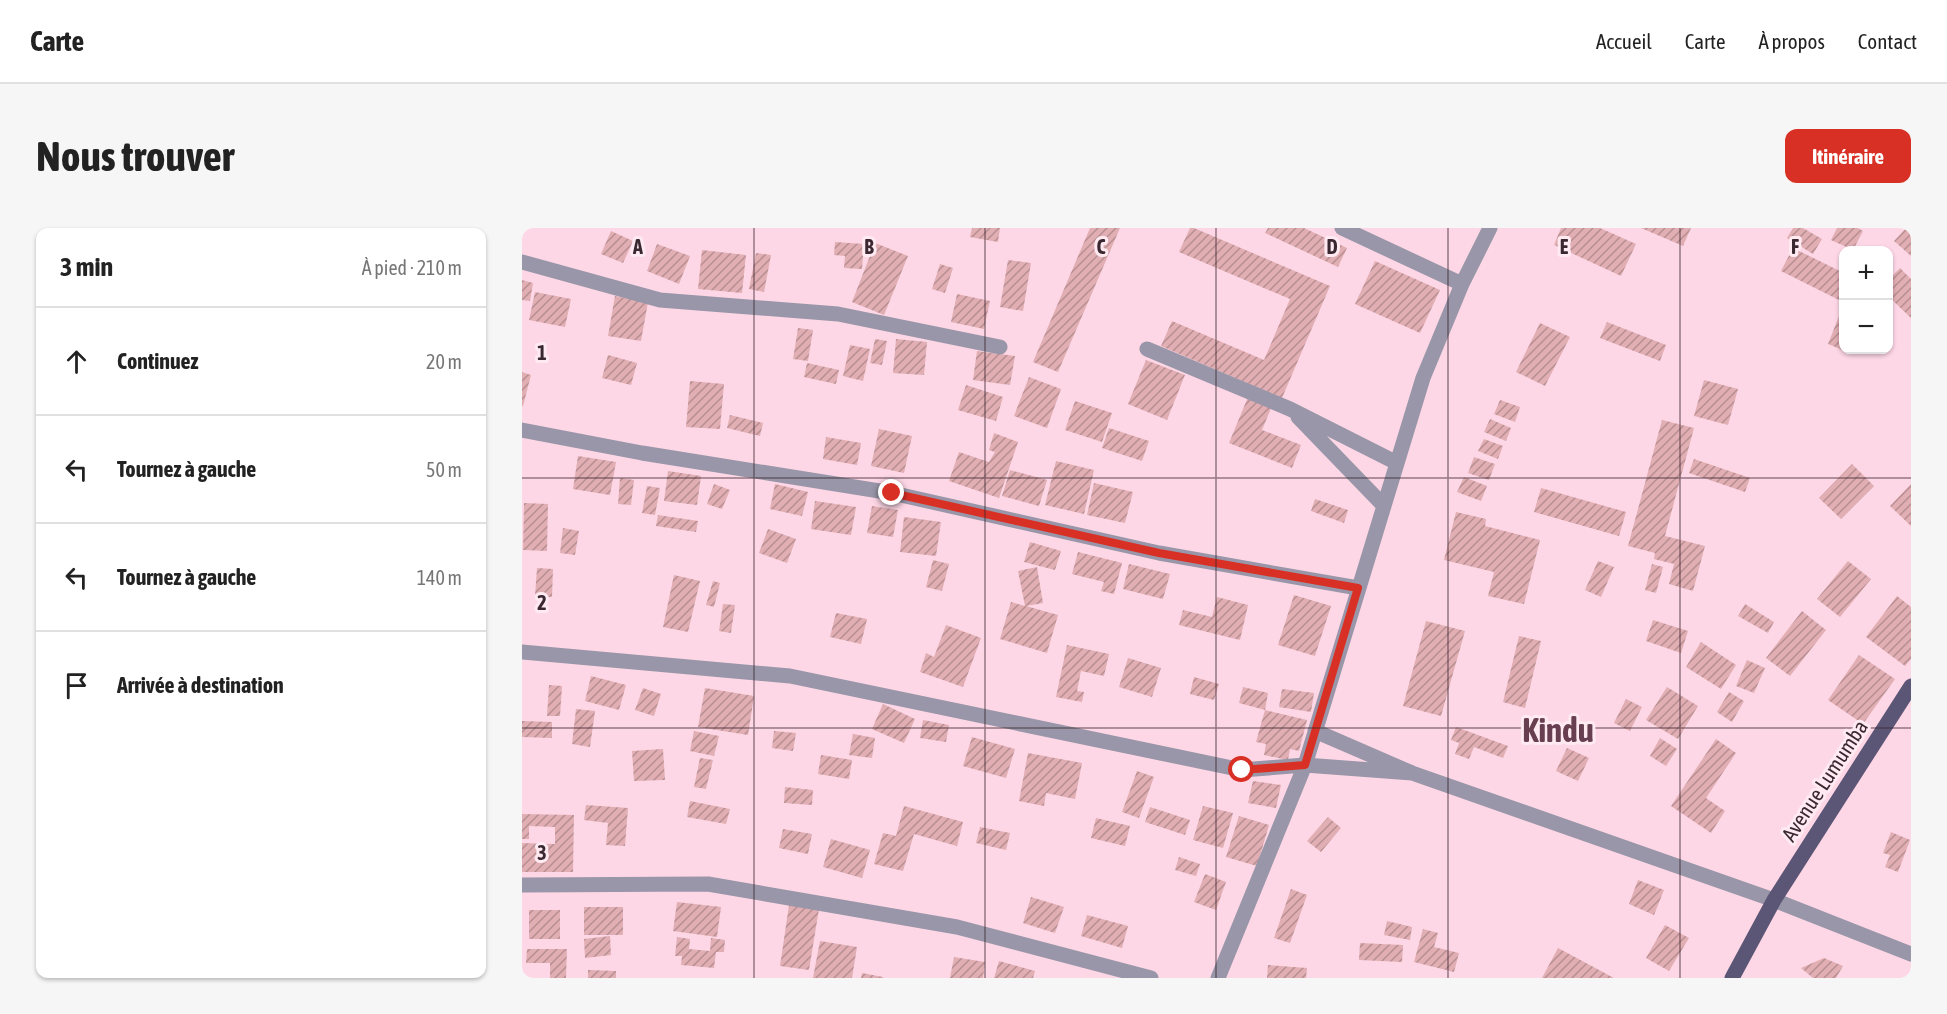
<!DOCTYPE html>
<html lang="fr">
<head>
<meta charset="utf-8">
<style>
  body { margin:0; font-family:"Asap Condensed",sans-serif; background:#f6f6f6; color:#222 }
  .controls { position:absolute; right:18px; top:18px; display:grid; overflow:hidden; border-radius:12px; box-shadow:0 2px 4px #0004 }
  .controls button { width:54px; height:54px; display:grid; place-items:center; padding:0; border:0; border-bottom:2px solid #e0e0e0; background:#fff; color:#222; font:30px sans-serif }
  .stop { position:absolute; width:18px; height:18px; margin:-14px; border:4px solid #d93025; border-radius:50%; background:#fff }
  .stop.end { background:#d93025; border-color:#fff; box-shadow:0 2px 6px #0008 }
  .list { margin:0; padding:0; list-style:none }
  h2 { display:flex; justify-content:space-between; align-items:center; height:78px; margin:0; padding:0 24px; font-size:26px }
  h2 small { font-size:20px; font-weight:400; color:#767676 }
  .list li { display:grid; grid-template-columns:39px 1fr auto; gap:18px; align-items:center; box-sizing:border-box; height:108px; padding:0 24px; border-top:2px solid #e0e0e0 }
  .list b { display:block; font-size:22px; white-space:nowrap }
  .list em { font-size:20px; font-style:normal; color:#767676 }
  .icon { flex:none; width:33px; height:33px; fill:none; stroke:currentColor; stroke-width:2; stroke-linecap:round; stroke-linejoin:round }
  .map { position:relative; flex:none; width:1389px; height:750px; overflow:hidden; border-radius:12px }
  header { display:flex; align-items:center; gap:36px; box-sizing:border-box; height:84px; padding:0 30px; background:#fff; border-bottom:2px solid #e0e0e0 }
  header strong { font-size:28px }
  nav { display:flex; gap:33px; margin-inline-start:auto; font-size:21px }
  .intro { display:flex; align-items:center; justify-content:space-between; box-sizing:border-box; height:144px; padding:0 36px }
  h1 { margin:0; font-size:42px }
  .button { padding:15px 27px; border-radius:12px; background:#d93025; color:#fff; font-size:21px; font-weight:700 }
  main { display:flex; gap:36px; padding:0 36px }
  aside { flex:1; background:#fff; border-radius:12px; box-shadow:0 2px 4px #0004 }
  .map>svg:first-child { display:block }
  .building { fill:url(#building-hatch) }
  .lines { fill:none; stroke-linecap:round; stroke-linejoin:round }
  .minor { stroke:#9896a8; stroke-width:15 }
  .major { stroke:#5c5676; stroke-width:15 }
  .route { stroke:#d93025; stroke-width:8 }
  .grid { fill:none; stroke:#3a2830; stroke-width:1.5; stroke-opacity:0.55 }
  .labels { text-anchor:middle; stroke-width:6; stroke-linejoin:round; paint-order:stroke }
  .street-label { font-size:21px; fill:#3a2830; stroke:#ffeaf2 }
  .town-label { font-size:33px; font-weight:bold; fill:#673f50; stroke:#ffeaf2 }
  .grid-label { font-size:20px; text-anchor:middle; font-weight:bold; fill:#3a2830; stroke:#ffeaf2; stroke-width:6; stroke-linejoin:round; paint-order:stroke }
</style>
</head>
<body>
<header>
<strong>Carte</strong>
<nav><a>Accueil</a><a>Carte</a><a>À propos</a><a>Contact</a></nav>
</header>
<div class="intro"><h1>Nous trouver</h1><a class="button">Itinéraire</a></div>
<main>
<aside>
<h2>3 min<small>À pied · 210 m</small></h2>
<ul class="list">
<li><svg class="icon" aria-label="ahead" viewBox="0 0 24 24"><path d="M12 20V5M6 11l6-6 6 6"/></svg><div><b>Continuez</b></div><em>20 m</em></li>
<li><svg class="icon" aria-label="left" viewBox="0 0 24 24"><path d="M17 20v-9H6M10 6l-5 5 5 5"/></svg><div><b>Tournez à gauche</b></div><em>50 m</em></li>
<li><svg class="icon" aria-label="left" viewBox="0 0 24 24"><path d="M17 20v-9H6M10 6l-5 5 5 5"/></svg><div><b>Tournez à gauche</b></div><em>140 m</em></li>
<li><svg class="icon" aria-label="arrive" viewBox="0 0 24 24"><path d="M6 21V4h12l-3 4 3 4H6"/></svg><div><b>Arrivée à destination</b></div></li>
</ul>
</aside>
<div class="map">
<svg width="1389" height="750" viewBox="0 0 1389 750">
  <defs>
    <pattern id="building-hatch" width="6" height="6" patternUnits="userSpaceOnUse" patternTransform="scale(1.5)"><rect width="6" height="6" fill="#e1aeb3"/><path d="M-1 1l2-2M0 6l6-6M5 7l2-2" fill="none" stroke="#b78e92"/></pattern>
  </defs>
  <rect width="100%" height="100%" fill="#fed7e6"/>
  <path class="building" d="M450 0H478L476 14 448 9Z
    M568 0H598L536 144 511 134Z
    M668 0H672L808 58 760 170 639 118 650 93 742 132 768 71 657 24Z
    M746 0H782L825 20 816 39 743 5Z
    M1039 0H1078L1114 16 1099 48 1032 17Z
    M1119 0H1169L1161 18Z
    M1271 0H1281L1300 11 1291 26 1265 10Z
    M1315 0H1336L1341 3 1331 22 1309 12Z
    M1384 0H1389V28L1372 13Z
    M89 3 111 13 101 35 79 26Z
    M313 14 342 16 340 41 322 40 323 28 312 27Z
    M353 15 386 28 362 87 330 74Z
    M135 16 168 28 157 56 125 43Z
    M1271 20 1322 45V64L1317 72 1259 43Z
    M180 22 224 27 220 65 176 61Z
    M234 25 249 27 242 64 227 61Z
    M486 32 509 35 501 83 478 79Z
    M853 33 918 62 898 105 833 76Z
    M418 36 431 40 423 65 410 61Z
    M1378 40 1389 51V90L1366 68V52Z
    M0 52 11 55 8 73 0 72Z
    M13 64 49 71 43 99 7 92Z
    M435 66 468 73 462 101 429 94Z
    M93 68 126 74 119 113 86 108Z
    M1321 78 1322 122H1332L1330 126 1306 116Z
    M1085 94 1144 117 1138 133 1078 110Z
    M1018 95 1048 109 1023 158 994 144Z
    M276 100 291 102 286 133 271 131Z
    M353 111 365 113 360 137 348 135Z
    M374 111 405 114 402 147 371 145Z
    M328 117 348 121 341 153 321 148Z
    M455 123 493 128 488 157 451 152Z
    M86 127 115 135 109 157 80 150Z
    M624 132 663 147 645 192 606 176Z
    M285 135 317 142 314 156 282 149Z
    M0 144 9 147 1 178H0Z
    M507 149 539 161 525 200 492 188Z
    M1182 152 1216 161 1206 197 1172 188Z
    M168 153 202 156 198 201 164 199Z
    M444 157 481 169 474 193 436 182Z
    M726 169 750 178 740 202 779 217 770 240 707 215Z
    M978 172 998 179 993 194 972 186Z
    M553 173 590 185 580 214 543 202Z
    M208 187 241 195 238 208 205 200Z
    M968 191 989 200 984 213 962 204Z
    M1140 192 1172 200 1143 308 1183 318 1171 363 1147 356 1152 336 1132 331 1133 325 1106 318Z
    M587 200 627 213 620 233 580 220Z
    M357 201 390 208 382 245 349 238Z
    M472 205 496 214 477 270 427 253 437 224 467 234 473 224 467 222Z
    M304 209 339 215 335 237 301 231Z
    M962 211 981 218 976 231 956 223Z
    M56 228 94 234 88 267 51 261Z
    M952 229 973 236 967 252 946 245Z
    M1172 231 1228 250 1223 264 1167 245Z
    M534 233 572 242 562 286 523 277Z
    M1330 236 1352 258 1319 291 1297 270Z
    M488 242 525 252 517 278 480 268Z
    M146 243 179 248 175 277 142 273Z
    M942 249 965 258 959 273 935 264Z
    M98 250 112 252 109 277 96 276Z
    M572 255 611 264 603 295 565 287Z
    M192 256 208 262 200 281 185 276Z
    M253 256 286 264 280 288 248 281Z
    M1389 256V298L1368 278Z
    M125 258 138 260 133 287 120 285Z
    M1019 260 1104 284 1097 308 1012 284Z
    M793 271 826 282 822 295 789 283Z
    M293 273 334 279 329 307 289 301Z
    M2 275 26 276 25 323 1 322Z
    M350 278 376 282 371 309 345 305Z
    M934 284 964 291 963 298 1018 312 1002 376 966 368 972 344 922 332Z
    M136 287 176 293 174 304 134 298Z
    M382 289 419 294 414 328 378 324Z
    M41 300 57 303 53 327 38 325Z
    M246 301 274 311 265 335 237 325Z
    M508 314 539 323 533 342 502 334Z
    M556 324 600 335 592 366 579 363 582 354 550 346Z
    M411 332 427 336 420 363 404 359Z
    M1076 333 1092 339 1079 369 1063 362Z
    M1326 333 1349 351 1318 389 1295 371Z
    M607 336 648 346 641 371 601 361Z
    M1130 336 1141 339 1134 365 1123 362Z
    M515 339 521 375 504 378 536 387 525 425 478 411 489 374 503 378 496 343Z
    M15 340 31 341 30 369 13 368Z
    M152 347 178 353 166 404 141 399Z
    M191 353 198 355 192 379 184 377Z
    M772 367 809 378 793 428 756 417Z
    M1375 368 1389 379V431L1383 438 1344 409Z
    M695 369 726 377 718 412 657 397 661 382 690 389Z
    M201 376 213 377 209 405 197 403Z
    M1223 376 1252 394 1246 405 1216 388Z
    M1280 383 1304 402 1268 448 1244 430Z
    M314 385 345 391 339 416 308 409Z
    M1131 392 1166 403 1159 425 1124 413Z
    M904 393 943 403 919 488 881 478Z
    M424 397 459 410 441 459 398 444 404 425 412 429Z
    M997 408 1019 413 1003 480 981 474Z
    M1179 414 1214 437 1199 461 1164 439Z
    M545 417 587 426 582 448 559 443 555 463 562 464 560 474 534 469Z
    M1337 427 1373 451 1341 496 1306 472Z
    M606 430 639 440 630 469 597 459Z
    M1225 432 1243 440 1232 465 1214 458Z
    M69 448 104 457 97 482 63 473Z
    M672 449 697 456 692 472 668 466Z
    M27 457 40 458 38 488H25Z
    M721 459 746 465 743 482 717 475Z
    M1145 459 1176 478 1156 511 1124 492Z
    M121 460 139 466 132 488 113 482Z
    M183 460 232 468 226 507 176 499Z
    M760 461 792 465 789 484 757 479Z
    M1207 464 1222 473 1210 494 1195 484Z
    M1104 471 1120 479 1108 503 1092 495Z
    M361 476 393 491 382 515 350 501Z
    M54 481 73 483 68 519 50 516Z
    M743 482 785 492 777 523 768 521 766 532 742 527 744 516 734 514Z
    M401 492 427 497 424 514 398 510Z
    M0 493 30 494V510L0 509Z
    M934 499 986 518 981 530 952 519 947 531 933 526 937 515 929 512Z
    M172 503 197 508 192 528 168 523Z
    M252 503 274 505 271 523 250 520Z
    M331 506 353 510 350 530 327 527Z
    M450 509 493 521 484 550 441 538Z
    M1138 510 1155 521 1144 538 1128 528Z
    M1194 511 1214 525 1184 570 1203 583 1189 605 1149 578Z
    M1045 520 1067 530 1056 553 1034 543Z
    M141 521 143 552 112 553 110 523Z
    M506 525 560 535 553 571 524 565 522 578 497 573Z
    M299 527 330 532 327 551 296 546Z
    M178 530 191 532 184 561 172 559Z
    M615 543 632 549 617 590 600 584Z
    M731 553 759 557 754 580 726 575Z
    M263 559 291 562 290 577 262 575Z
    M168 573 208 581 204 596 165 589Z
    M64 577 106 580 103 618 84 617 86 595 62 592Z
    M382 578 441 594 435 618 392 606 381 643 352 636 361 605 374 608Z
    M681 578 711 585 701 620 671 612Z
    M628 579 668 592 663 607 623 594Z
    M0 586 52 587 51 644H0V615L33 616V599L7 598V611H0Z
    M717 588 747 597 735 638 704 629Z
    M806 589 819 600 799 624 785 613Z
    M574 590 608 598 603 618 569 610Z
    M458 599 488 605 484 622 454 615Z
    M261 601 290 606 286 626 257 620Z
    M1369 604 1388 612 1376 644 1363 639 1368 627 1361 625Z
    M309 611 348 622 340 650 301 639Z
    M657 629 678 636 674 648 653 642Z
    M683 646 704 654 694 682 672 674Z
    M1116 652 1142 662 1132 687 1107 676Z
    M769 661 785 667 768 715 752 710Z
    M509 669 542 679 533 705 501 695Z
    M155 674 199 679 195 709 151 703Z
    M267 677 297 681 287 742 258 738Z
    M62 679H101V707H62Z
    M7 682H38V711H7Z
    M565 687 606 698 600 720 559 708Z
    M865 693 890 699 888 712 862 707Z
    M1143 697 1167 710 1147 743 1124 730Z
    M901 701 916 705 912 719 937 725 932 744 892 734Z
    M88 708 89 727 63 730 62 711Z
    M155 709 168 711 167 721 188 723 189 710 203 712 202 724H194L192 740 159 737 160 728H153Z
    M298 713 335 719 330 750H291Z
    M838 715 881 717 880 734 837 732Z
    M1036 720 1092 750H1020Z
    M5 721H45L44 750H28V735H4Z
    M432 729 463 734 461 750H428Z
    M1302 730 1321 738 1314 750H1291L1279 740Z
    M477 733 513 743 511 750H472Z
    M746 737 785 740 784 750H745Z
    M66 742 94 743V750H66Z
    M340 745 361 749V750H339Z"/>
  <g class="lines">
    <path class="minor" d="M820 0 940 56
      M0 34 138 72 316 86 478 119
      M625 121 768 181 875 235
      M776 189 862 278
      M0 202 120 225 370 265 637 325 836 360
      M0 424 268 448 720 542 783 537 890 545
      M793 503 890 545 1252 672 1389 726
      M0 657 186 656 435 699 629 750
      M696 750 783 537 901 150 940 56 968 0"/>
    <path class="major" d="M1210 750 1252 672 1389 458"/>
  </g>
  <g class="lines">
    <path class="route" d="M370 265 637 325 836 360 783 537 720 542"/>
  </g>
  <path class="grid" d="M232 0V750M463 0V750M694 0V750M926 0V750M1158 0V750M0 250H1389M0 500H1389"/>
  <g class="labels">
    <g class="street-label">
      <text transform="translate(1303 553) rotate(-57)" y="7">Avenue Lumumba</text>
    </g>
    <g class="town-label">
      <text x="1036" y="514">Kindu</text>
    </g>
  </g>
  <g class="grid-label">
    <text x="116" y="26">A</text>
    <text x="347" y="26">B</text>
    <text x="579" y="26">C</text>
    <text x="810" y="26">D</text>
    <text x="1042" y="26">E</text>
    <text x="1273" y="26">F</text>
    <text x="20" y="132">1</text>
    <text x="20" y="382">2</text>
    <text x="20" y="632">3</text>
  </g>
</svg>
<div class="controls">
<button>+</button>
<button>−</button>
</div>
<div class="stop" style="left:720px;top:542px"></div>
<div class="stop end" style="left:370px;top:265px"></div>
</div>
</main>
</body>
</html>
